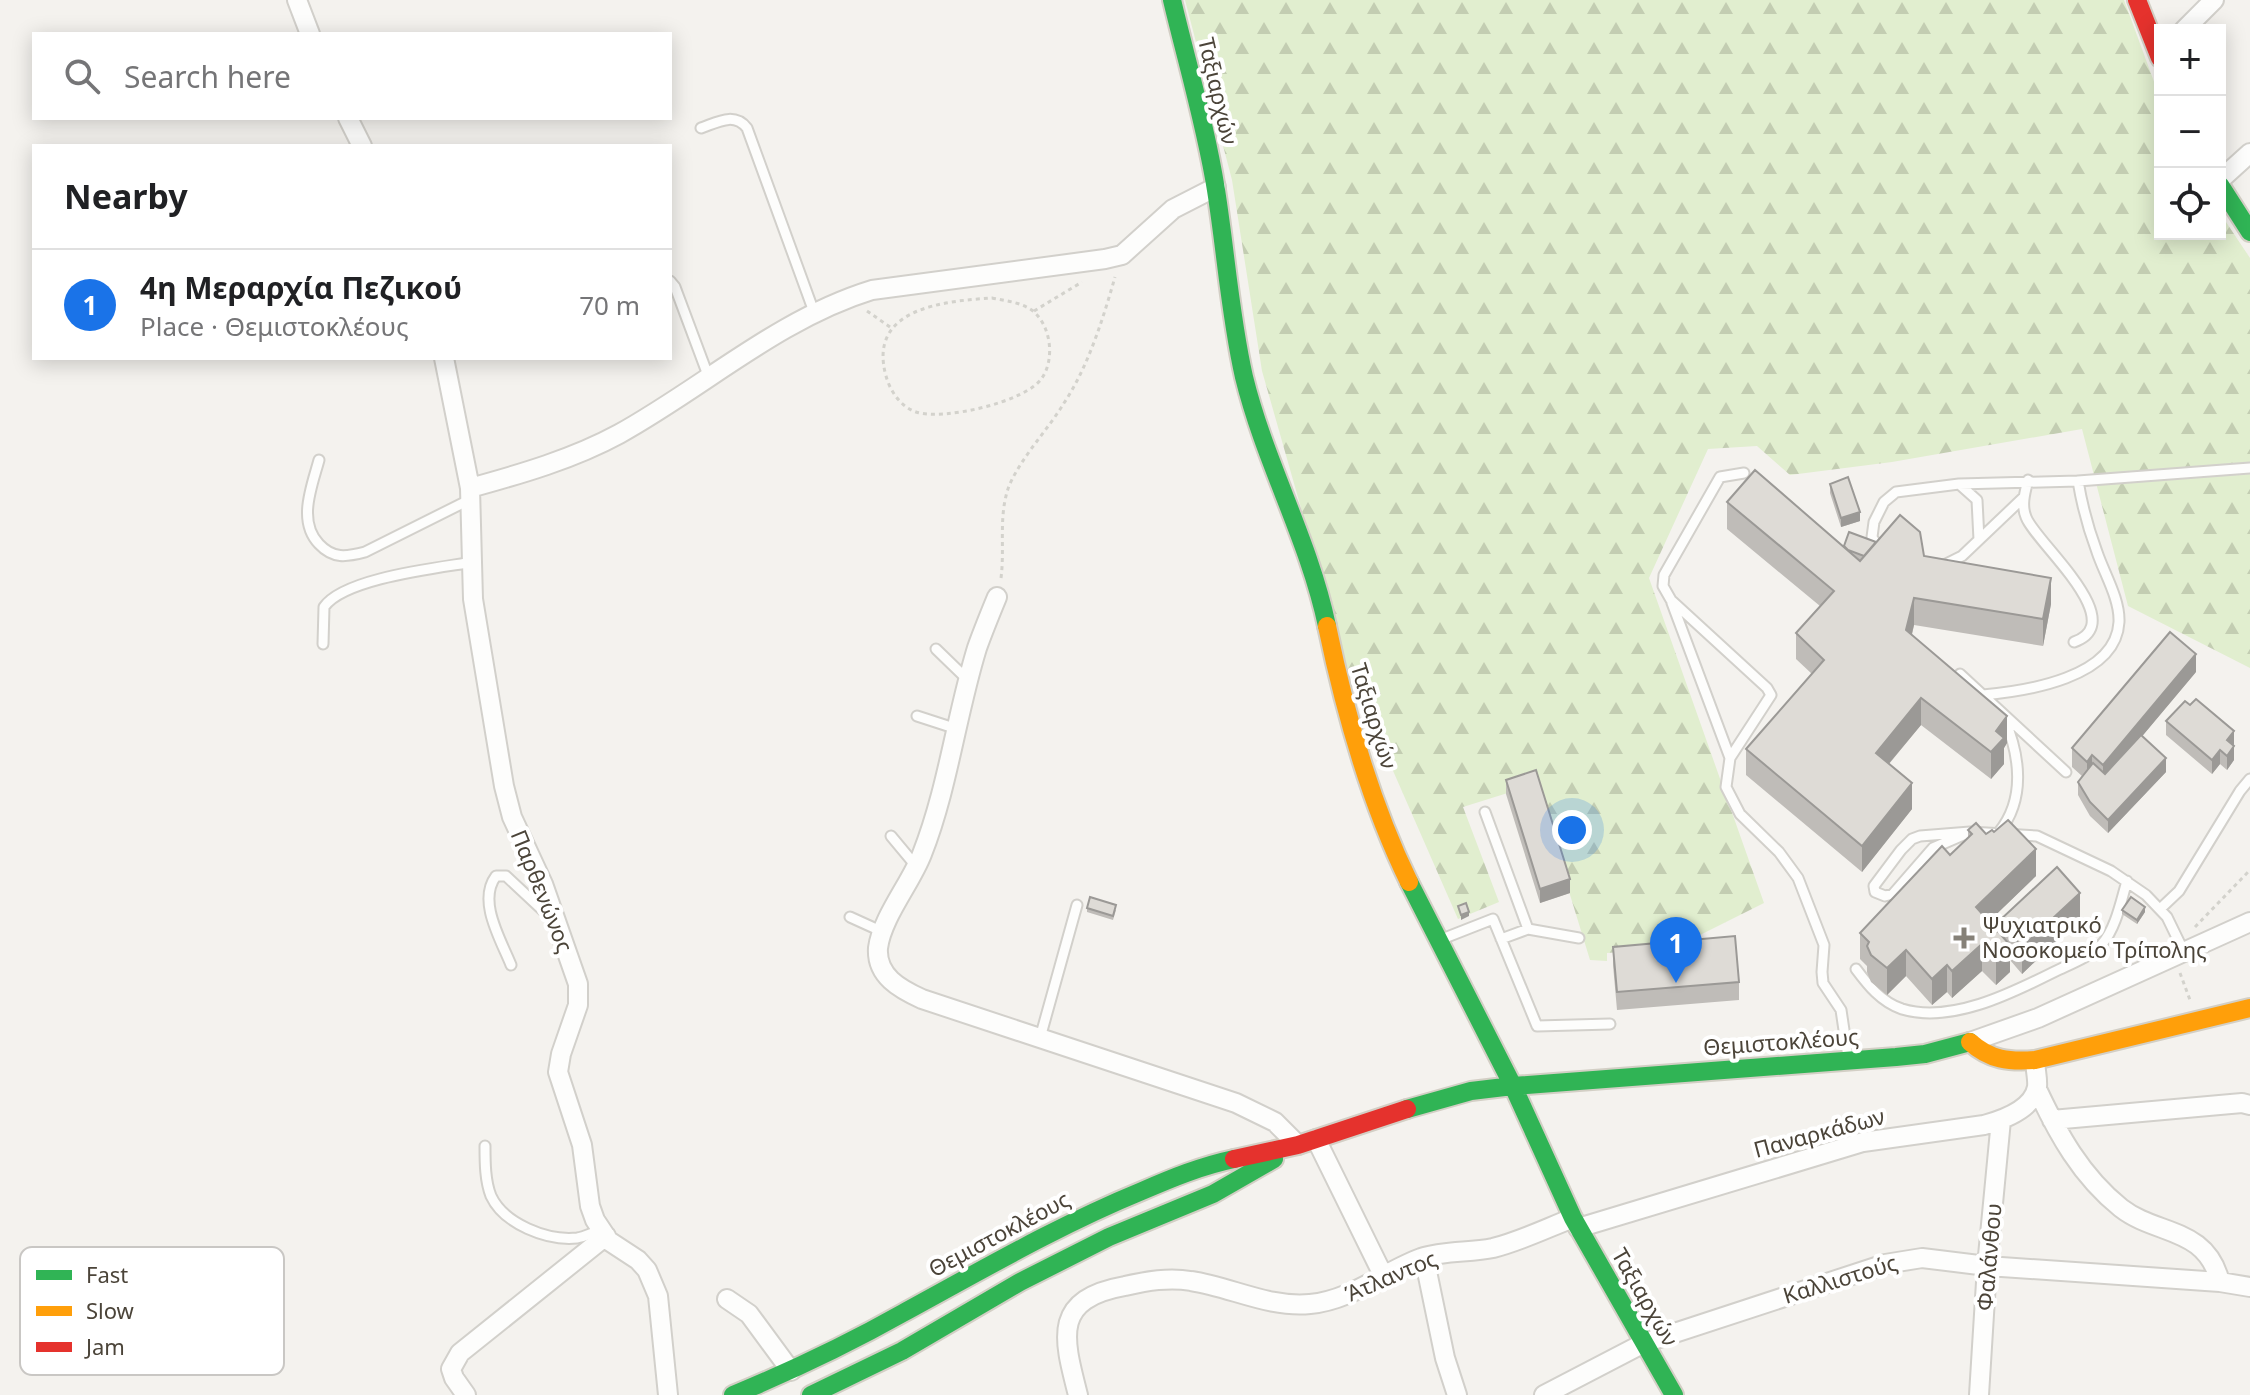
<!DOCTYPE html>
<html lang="en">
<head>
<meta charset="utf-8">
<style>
  body { margin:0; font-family:"Noto Sans",sans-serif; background:#f6f6f6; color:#202124 }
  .controls { position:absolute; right:24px; top:24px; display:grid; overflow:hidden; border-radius:0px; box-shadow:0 4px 20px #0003 }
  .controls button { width:72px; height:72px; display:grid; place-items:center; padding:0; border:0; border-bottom:2px solid #e0e0e0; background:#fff; color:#202124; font:40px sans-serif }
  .you { position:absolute; left:1572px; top:830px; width:28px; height:28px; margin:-20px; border:6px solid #fff; border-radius:50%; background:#1a73e8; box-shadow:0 0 0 12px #1a73e833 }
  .badge { display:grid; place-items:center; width:52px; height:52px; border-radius:50%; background:#1a73e8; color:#fff; font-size:26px; font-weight:700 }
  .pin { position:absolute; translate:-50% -66px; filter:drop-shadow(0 2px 4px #0008) }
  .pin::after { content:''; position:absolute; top:42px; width:28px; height:24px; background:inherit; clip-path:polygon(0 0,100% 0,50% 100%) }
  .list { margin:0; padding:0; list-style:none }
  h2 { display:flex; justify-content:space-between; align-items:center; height:104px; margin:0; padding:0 32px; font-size:34px }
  h2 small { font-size:26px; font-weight:400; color:#757577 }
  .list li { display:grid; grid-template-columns:52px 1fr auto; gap:24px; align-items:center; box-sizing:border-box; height:112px; padding:0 32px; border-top:2px solid #e0e0e0 }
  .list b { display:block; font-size:30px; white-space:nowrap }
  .list p { margin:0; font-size:26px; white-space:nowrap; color:#757577 }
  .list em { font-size:26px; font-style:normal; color:#757577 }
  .icon { flex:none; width:44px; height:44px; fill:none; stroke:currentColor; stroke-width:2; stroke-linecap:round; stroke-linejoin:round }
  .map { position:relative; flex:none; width:2250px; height:1395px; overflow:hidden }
  .search { position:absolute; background:#fff; box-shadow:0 4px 20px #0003; left:32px; top:32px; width:640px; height:88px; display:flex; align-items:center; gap:20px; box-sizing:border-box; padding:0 28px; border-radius:0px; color:#757577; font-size:30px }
  .panel { position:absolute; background:#fff; box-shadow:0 4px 20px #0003; left:32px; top:144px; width:640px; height:216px; border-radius:0px }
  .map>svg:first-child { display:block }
  .forest { fill:url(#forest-firs) }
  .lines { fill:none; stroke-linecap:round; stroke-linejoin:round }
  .lane-casing { stroke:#d2d0cb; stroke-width:13 }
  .street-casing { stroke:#d2d0cb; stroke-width:22 }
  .fast-casing { stroke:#d3cfc5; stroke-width:22 }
  .slow-casing { stroke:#d3cfc5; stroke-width:22 }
  .jam-casing { stroke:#d3cfc5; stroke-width:22 }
  .path { stroke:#d3d2cc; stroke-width:3; stroke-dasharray:4 4; stroke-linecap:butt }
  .lane { stroke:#fdfdfc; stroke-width:9 }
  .street { stroke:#fdfdfc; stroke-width:18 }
  .fast { stroke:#30b455; stroke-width:18 }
  .slow { stroke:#ff9f0a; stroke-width:18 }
  .jam { stroke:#e5322d; stroke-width:18 }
  .wall { fill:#bfbcb8 }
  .shaded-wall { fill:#9b9996 }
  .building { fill:#dedbd6; stroke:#9b9996; stroke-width:2 }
  .poi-dot { fill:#868178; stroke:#fff; stroke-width:3 }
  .labels { text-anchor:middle; stroke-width:8; stroke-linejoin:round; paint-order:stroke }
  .street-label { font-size:22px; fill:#4b4439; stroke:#fff }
  .poi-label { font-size:22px; fill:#4b4439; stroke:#fff; text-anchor:start }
  .key { fill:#fff; stroke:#c9c7c4; stroke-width:2 }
  .key-label { font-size:22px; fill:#4b4439 }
</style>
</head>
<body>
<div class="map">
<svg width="2250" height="1395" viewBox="0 0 2250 1395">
  <defs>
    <pattern id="forest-firs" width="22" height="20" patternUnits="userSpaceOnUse" patternTransform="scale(2)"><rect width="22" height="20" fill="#e1eecf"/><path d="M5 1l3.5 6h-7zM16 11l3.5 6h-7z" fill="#c3cdb2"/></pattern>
  </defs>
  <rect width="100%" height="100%" fill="#f4f2ee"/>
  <path class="forest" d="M1185 0H2124L2160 98V234H2220V213L2250 258V668L2128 606 2082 429 1892 462 1790 475 1757 446 1708 449 1649 578 1764 903 1674 948 1607 953V961L1590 960 1536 784 1463 807 1499 902 1458 919 1344 659 1262 371 1232 180Z"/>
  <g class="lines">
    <g class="lane-casing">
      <path id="lane" d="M701 128C718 122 734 112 747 128L814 312
        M670 281 675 287 709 378
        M319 460C312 486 297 521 319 544 333 559 346 557 365 552L471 499
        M1744 473 1720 477 1664 575 1663 586 1671 600 1767 688 1771 695 1730 758 1726 787 1740 814 1779 852 1798 878 1824 945 1822 972 1823 983 1841 1010 1848 1057
        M2028 480C2025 492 2021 505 2026 517 2034 541 2132 622 2074 642
        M1959 484 1977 500 1979 540
        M1880 551 1872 537 1874 522 1884 502 1896 492 1959 484 2078 481 2250 468
        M1942 566 1962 556 2024 497
        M1672 603 1730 758
        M323 644 324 607C344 578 438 568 473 562
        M936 649 968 680
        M1960 674 2066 772
        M1983 695C2026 691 2116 678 2119 622 2120 599 2104 573 2097 552 2088 528 2082 505 2078 481
        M917 716 957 729
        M1485 812 1528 929
        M1970 832 1933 848 1893 894 1885 896 1875 892 1874 886 1901 850 1912 839 1920 836 1970 832 2037 836 2111 871 2146 895 2167 917 2184 952
        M1999 832C2026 799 2020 755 2004 718
        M891 836 916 866
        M2160 909 2179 891 2240 791 2250 779
        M850 917 883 932
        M1442 939 1493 919 1537 1026 1610 1024
        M1501 939 1528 929 1579 938
        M511 965C501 940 477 901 496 876H506L551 918
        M1856 969C1868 985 1881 1002 1902 1009 1951 1024 2012 993 2054 972 2070 964 2090 957 2102 944 2116 928 2121 901 2127 881
        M1040 1038 1077 905
        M485 1146C485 1162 485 1181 491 1196 504 1224 547 1241 577 1238 585 1237 593 1232 601 1230"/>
    </g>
    <g class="street-casing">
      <path id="street" d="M297 0 310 34
        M2184 30 2214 0
        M348 118 362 146
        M2220 180 2250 153
        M444 358 470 488 473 599 504 786 512 817 543 884 578 984V1005L561 1054 558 1072 582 1145 590 1206 595 1220 609 1241 638 1260 647 1270 658 1296 668 1395
        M470 488C521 474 573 459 619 434 704 387 778 319 872 290L1105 259 1122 255 1173 209 1216 187
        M997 597C990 614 983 631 977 648 956 716 948 788 922 854 911 883 882 917 878 948 876 976 900 989 922 999L1236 1103 1275 1122 1298 1145
        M1970 1042 2038 1018 2250 922
        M2037 1089C2058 1134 2081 1176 2121 1208 2157 1236 2206 1226 2220 1282
        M2052 1120 2242 1103 2250 1105
        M1316 1139 1383 1275
        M1578 1228 1863 1142 1984 1125C2002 1120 2033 1109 2037 1087 2038 1079 2035 1068 2035 1060
        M1424 1257 1445 1358 1457 1395
        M727 1299 749 1314 791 1371
        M466 1395 454 1378 451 1369 460 1353 606 1236
        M1078 1395C1063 1337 1052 1299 1125 1286 1147 1281 1169 1277 1191 1281 1231 1287 1269 1308 1310 1304 1352 1300 1383 1272 1421 1258 1445 1250 1470 1253 1493 1248 1521 1241 1547 1228 1573 1218
        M1544 1395 1644 1343 1885 1264 1922 1258 1987 1266 2220 1282 2250 1287
        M1979 1395 1987 1266 2001 1120"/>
    </g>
    <g class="fast-casing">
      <path id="fast" d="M1172 0C1187 63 1206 127 1216 190 1226 253 1230 316 1244 377 1265 463 1309 540 1327 626
        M2220 185 2250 232
        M1409 882 1513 1086 1573 1218 1674 1395
        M1407 1109 1471 1091 1513 1086 1896 1057 1925 1054 1970 1042
        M733 1395C791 1371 848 1344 903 1313 982 1270 1059 1225 1142 1191 1172 1178 1201 1166 1234 1159
        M811 1395 902 1351 1020 1282 1109 1237 1213 1194 1274 1159"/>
    </g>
    <g class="slow-casing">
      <path id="slow" d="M1327 626C1345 713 1370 802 1409 882
        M1970 1042C1990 1060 2009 1062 2035 1060L2250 1008"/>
    </g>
    <g class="jam-casing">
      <path id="jam" d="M2137 0 2160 58
        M1234 1159 1298 1145 1407 1109"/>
    </g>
    <path class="path" d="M992 298C1006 301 1021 302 1033 311 1051 326 1055 359 1042 378 1026 402 943 421 916 412 901 407 890 391 886 376 867 308 944 301 992 298Z
      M867 311 890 327
      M1034 311 1082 282
      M1001 578C1005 547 998 516 1009 486 1022 456 1047 431 1064 403 1088 367 1103 319 1115 277
      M2195 927 2250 870
      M2180 973 2190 1000"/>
    <use href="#lane" class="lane"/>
    <use href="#street" class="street"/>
    <use href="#fast" class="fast"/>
    <use href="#slow" class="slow"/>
    <use href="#jam" class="jam"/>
  </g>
  <path class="wall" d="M1830 484 1860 521 1841 527 1830 493Z
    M1727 502 1844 546 1876 542 1924 556 2051 604 2043 646 1914 625 1912 635 2007 743 2004 748V764L1991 779 1921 725 1889 764 1912 809 1862 872 1746 775V749L1812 674 1796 659V633L1820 606 1727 529Z
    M2196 672 2142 736 2166 772 2108 833 2090 816 2078 795V782L2082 776 2072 767V748Z
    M2166 721 2234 744V760L2227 770 2220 764 2212 774 2166 735Z
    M1506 780 1570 893 1540 903 1506 794Z
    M1968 830 1986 834 2036 876 1989 921 1999 932V921L2080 919 2022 974 2010 960V972L1996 985 1982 971 1952 998 1947 992 1932 1005 1906 976 1887 995 1871 982 1867 972V966L1860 959V933L1950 855 1968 838Z
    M1087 908 1116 910 1113 920 1087 912Z
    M2122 910 2145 912 2137 924 2122 914Z
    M1613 947 1739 982V1000L1617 1010 1613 965Z"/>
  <path class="shaded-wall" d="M1860 512V521L1841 527V518Z
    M2051 578V604L2043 646V619Z
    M1914 598V625L1906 657V630Z
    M2196 654V672L2103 783V765Z
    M1921 698V725L1876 779V753Z
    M2007 716V743L2004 748V764L1991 779V752L1996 731Z
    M2234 731V744L2227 754V740Z
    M2234 746V760L2227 770V756Z
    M2220 750V764L2212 774V760Z
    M2092 755V774L2087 780V762Z
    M2166 758V772L2108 833V820Z
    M1912 783V809L1862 872V846Z
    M2036 849V876L1976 934V907Z
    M1570 879V893L1540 903V889Z
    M2080 893V919L2022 974V947Z
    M2145 907V912L2137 924V920Z
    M1469 912V916L1461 920V915Z
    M1982 944V971L1952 998V971Z
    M2010 945V972L1996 985V958Z
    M1906 950V976L1887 995V968Z
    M1947 965V992L1932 1005V979Z"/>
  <path class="building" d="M1755 470 1860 561 1900 515 1920 532 1924 556 2051 578 2043 619 1914 598 1906 630 2007 716 1996 731 2004 738 1991 752 1921 698 1876 753 1912 783 1862 846 1746 749 1824 660 1796 633 1834 591 1727 502Z
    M1848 477 1860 512 1841 518 1830 484Z
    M1849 532 1876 542 1864 556 1848 550 1844 546Z
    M2170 632 2196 654 2103 765 2092 755 2087 762 2072 748Z
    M2196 699 2234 731 2227 740 2234 746 2227 756 2220 750 2212 760 2166 721 2185 701 2190 705Z
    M2141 735 2166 758 2108 820 2090 802 2078 782 2093 763 2105 774Z
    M1536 770 1570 879 1540 889 1506 780Z
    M2008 820 2036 849 1976 907 2010 945 1996 958 1982 944 1952 971 1947 965 1932 979 1906 950 1887 968 1871 955 1867 946 1869 942 1860 933 1942 846 1950 855 1972 834 1968 830 1976 823 1986 834 1992 830 1994 832Z
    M2057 867 2080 893 2022 947 1999 921Z
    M1090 897 1116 905 1113 916 1087 908Z
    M2131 897 2145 907 2137 920 2122 910Z
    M1466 903 1469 912 1461 915 1458 906Z
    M1735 936 1739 982 1617 992 1613 947Z"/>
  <path class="poi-dot" d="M1960 926h8v8h8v8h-8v8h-8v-8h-8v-8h8z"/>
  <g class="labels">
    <g class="street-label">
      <text transform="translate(1218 91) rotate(77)" y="8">Ταξιαρχών</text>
      <text transform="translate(1374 716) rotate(73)" y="8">Ταξιαρχών</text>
      <text transform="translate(542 891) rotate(68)" y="8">Παρθενώνος</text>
      <text transform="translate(1781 1042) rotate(-4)" y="8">Θεμιστοκλέους</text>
      <text transform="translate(1819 1133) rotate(-15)" y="8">Παναρκάδων</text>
      <text transform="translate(999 1234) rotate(-28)" y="8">Θεμιστοκλέους</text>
      <text transform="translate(1989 1257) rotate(-85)" y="8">Φαλάνθου</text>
      <text transform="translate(1391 1276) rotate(-23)" y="8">Άτλαντος</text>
      <text transform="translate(1840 1279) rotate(-17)" y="8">Καλλιστούς</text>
      <text transform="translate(1645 1297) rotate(60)" y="8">Ταξιαρχών</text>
    </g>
    <g class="poi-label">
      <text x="1982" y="933">Ψυχιατρικό<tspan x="1982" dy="25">Νοσοκομείο Τρίπολης</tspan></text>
    </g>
  </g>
  <rect x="20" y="1247" width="264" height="128" rx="12" class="key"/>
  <rect x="36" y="1270" width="36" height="10" fill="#30b455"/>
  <rect x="36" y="1306" width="36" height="10" fill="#ff9f0a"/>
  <rect x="36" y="1342" width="36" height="10" fill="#e5322d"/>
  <g class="key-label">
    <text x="86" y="1283">Fast</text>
    <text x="86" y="1319">Slow</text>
    <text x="86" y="1355">Jam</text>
  </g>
</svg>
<div class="controls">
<button>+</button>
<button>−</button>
<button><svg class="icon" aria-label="locate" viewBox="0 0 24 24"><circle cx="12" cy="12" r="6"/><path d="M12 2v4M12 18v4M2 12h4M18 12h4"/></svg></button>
</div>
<div class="you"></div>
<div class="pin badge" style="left:1676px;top:983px">1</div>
<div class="search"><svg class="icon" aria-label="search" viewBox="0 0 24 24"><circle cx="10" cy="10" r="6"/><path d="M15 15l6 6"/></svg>Search here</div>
<section class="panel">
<h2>Nearby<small></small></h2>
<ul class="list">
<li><span class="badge">1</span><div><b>4η Μεραρχία Πεζικού</b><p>Place · Θεμιστοκλέους</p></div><em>70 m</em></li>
</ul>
</section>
</div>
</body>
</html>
